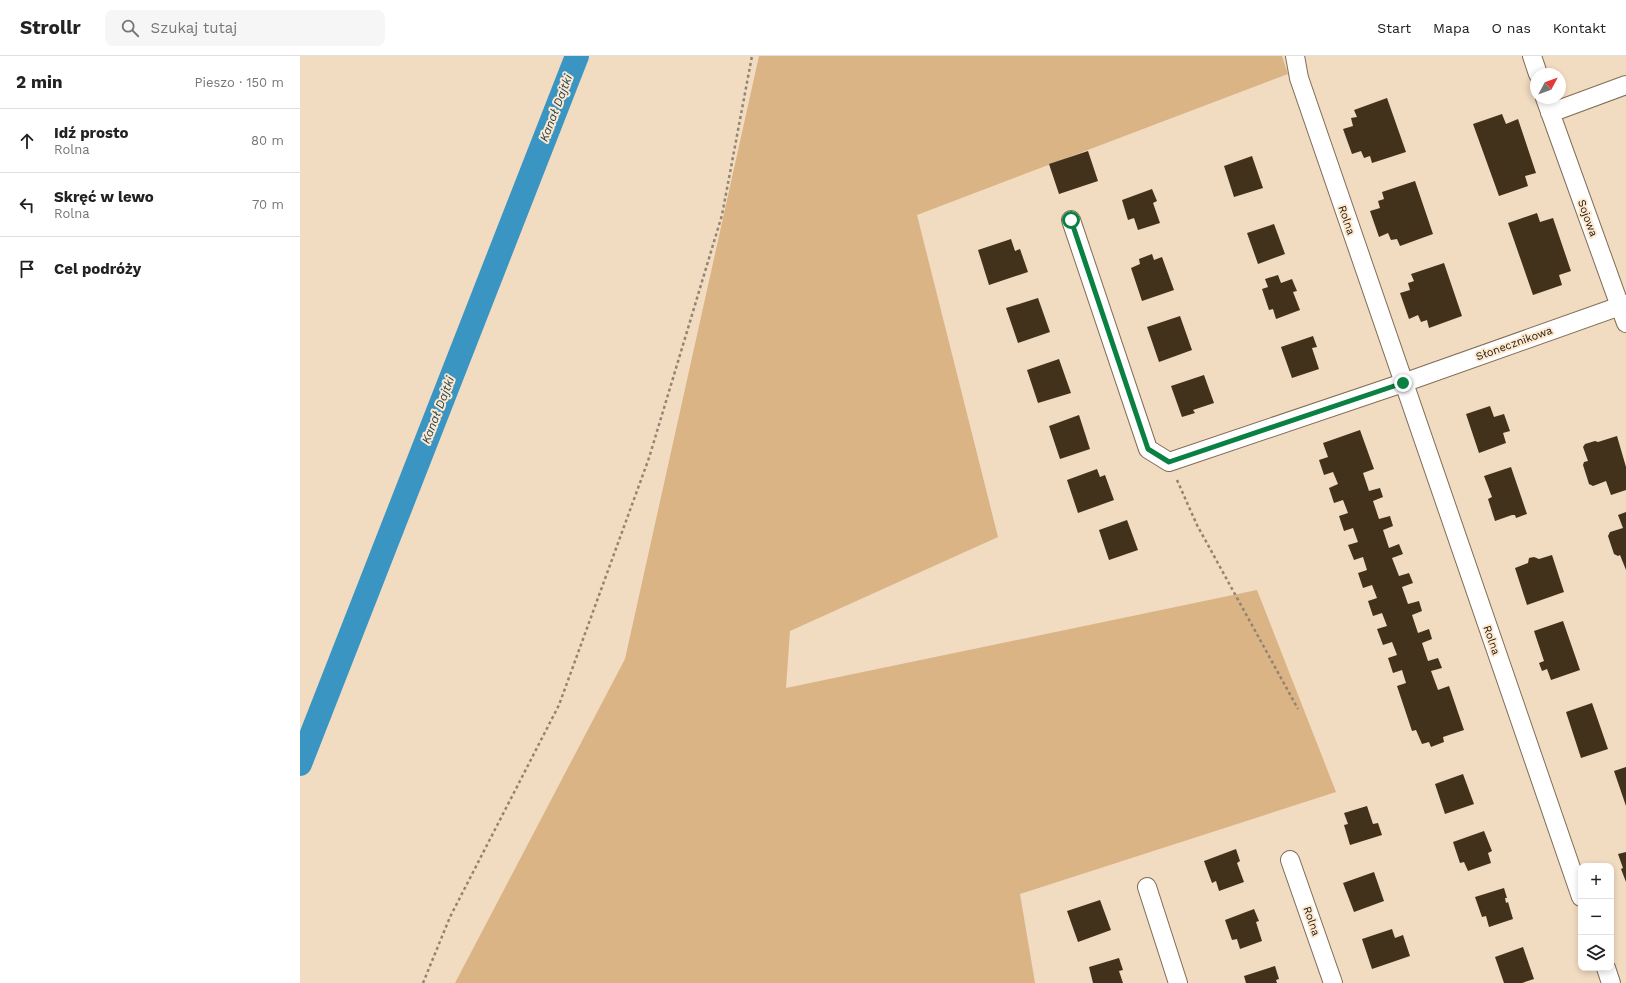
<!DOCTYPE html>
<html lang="pl">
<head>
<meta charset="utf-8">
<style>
  body { margin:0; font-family:"Work Sans",sans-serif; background:#f6f6f6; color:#222 }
  .controls { position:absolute; right:12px; bottom:12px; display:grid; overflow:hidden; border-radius:8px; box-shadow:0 2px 6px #0003 }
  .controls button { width:36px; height:36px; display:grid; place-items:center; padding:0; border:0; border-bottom:1px solid #e0e0e0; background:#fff; color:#222; font:20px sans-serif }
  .compass { position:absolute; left:1230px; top:12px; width:36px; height:36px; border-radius:50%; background:#fff; box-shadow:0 2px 6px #0003; rotate:49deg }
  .stop { position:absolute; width:12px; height:12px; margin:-9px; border:3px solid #0b8043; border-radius:50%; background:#fff }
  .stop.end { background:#0b8043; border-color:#fff; box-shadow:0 1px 4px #0008 }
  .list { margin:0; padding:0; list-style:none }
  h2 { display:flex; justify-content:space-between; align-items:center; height:52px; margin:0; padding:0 16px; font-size:17px }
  h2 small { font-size:13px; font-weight:400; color:#767676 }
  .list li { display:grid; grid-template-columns:26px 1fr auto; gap:12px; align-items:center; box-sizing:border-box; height:64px; padding:0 16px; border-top:1px solid #e0e0e0 }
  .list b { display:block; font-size:15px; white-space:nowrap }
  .list p { margin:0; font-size:13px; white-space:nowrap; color:#767676 }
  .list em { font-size:13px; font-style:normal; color:#767676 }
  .icon { flex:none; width:22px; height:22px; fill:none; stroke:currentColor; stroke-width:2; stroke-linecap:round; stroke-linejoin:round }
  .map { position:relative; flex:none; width:1326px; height:927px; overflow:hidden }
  header { display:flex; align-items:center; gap:24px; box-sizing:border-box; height:56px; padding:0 20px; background:#fff; border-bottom:1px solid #e0e0e0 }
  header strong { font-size:19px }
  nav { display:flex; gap:22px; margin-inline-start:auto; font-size:14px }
  .search { width:280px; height:36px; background:#f6f6f6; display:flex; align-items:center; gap:10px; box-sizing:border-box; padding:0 14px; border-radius:8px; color:#767676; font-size:15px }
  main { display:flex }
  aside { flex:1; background:#fff }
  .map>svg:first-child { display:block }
  .green { fill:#dab485 }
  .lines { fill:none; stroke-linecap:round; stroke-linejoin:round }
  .canal { stroke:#3b95c3; stroke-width:24 }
  .building { fill:#42311b }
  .street-casing { stroke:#806d55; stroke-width:20 }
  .path { stroke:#938371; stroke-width:2.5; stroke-dasharray:3 3; stroke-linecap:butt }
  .street { stroke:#fff; stroke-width:18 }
  .route { stroke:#0b8043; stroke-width:5 }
  .labels { text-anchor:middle; stroke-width:4; stroke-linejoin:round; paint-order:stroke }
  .street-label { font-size:11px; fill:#1e160d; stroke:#fee9ce }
  .water-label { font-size:12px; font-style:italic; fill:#1e4458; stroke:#fee9ce }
</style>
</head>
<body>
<header>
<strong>Strollr</strong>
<div class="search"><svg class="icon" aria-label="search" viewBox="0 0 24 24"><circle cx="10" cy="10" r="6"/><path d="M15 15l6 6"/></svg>Szukaj tutaj</div>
<nav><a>Start</a><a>Mapa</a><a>O nas</a><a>Kontakt</a></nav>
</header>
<main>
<aside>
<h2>2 min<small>Pieszo · 150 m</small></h2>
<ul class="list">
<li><svg class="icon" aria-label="ahead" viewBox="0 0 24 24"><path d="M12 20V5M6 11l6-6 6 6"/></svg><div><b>Idź prosto</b><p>Rolna</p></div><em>80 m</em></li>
<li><svg class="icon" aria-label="left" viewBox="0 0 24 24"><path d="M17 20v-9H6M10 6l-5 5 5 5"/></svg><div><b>Skręć w lewo</b><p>Rolna</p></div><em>70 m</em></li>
<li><svg class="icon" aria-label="arrive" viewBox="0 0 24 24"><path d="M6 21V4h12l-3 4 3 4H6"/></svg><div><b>Cel podróży</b></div></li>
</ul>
</aside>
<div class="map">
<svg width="1326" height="927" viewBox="0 0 1326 927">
  <rect width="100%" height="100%" fill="#f1dbc1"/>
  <path class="green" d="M459 0H982L988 18 617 159 698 481 490 575 486 632 957 534 1036 736 720 838 735 927H155L325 603Z"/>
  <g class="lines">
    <path class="canal" d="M0 708 277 0"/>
  </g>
  <path class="building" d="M1087 42 1106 96 1072 107 1070 100 1064 102 1061 95 1052 98 1043 73 1053 70 1051 62 1057 61 1054 54Z
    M1202 58 1206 68 1218 63 1236 117 1225 120 1228 130 1199 140 1173 68Z
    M788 95 798 125 759 138 749 108Z
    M952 100 963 132 934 141 924 110Z
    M1115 125 1133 178 1100 190 1097 183 1091 184 1088 177 1079 181 1070 155 1080 152 1078 145 1084 143 1082 136Z
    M852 133 857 145 853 147 860 167 838 174 834 162 828 164 822 144Z
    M1237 157 1240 166 1253 162 1271 215 1259 219 1262 229 1233 239 1208 167Z
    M974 168 985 198 958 208 947 177Z
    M711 183 715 195 720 193 728 216 689 229 678 194Z
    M852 198 854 204 862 201 874 234 842 245 831 212 840 208 839 203Z
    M1144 207 1162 260 1129 272 1127 264 1121 266 1118 259 1109 263 1100 237 1110 234 1108 227 1114 225 1111 218Z
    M978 219 981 227 992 223 997 235 993 236 1000 254 976 263 973 253 969 254 962 233 968 231 965 223Z
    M738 242 750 276 718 287 706 252Z
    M880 260 892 294 859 306 847 271Z
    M1013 280 1017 291 1012 292 1019 313 992 322 981 291Z
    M759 303 771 337 738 347 727 314Z
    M904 319 914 347 893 354 895 357 882 361 871 330Z
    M1190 350 1194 361 1204 358 1210 375 1203 377 1206 387 1179 397 1166 358Z
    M779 359 790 393 760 403 749 370Z
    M1060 374 1074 413 1063 417 1069 435 1080 432 1083 441 1073 445 1079 463 1090 460 1093 470 1083 474 1089 492 1099 488 1103 498 1092 502 1099 520 1109 517 1113 527 1102 531 1108 548 1119 545 1122 555 1112 559 1118 577 1129 573 1132 583 1122 587 1128 605 1138 602 1142 612 1131 615 1138 634 1149 630 1164 674 1143 681 1144 686 1131 691 1129 686 1122 688 1116 674 1112 675 1097 630 1106 627 1102 614 1093 617 1088 602 1097 599 1092 586 1083 589 1077 573 1087 570 1082 557 1073 560 1068 545 1077 542 1072 529 1063 532 1058 517 1067 514 1063 501 1054 504 1048 489 1058 486 1053 472 1044 475 1039 460 1048 457 1043 444 1034 447 1029 432 1038 428 1033 416 1024 419 1019 404 1028 401 1023 387Z
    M1317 380 1326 411V434L1311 439 1306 425 1293 430 1289 428 1283 409 1284 406 1288 405 1283 391 1285 388 1295 385 1298 386Z
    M1211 411 1227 458 1216 462 1215 459H1212L1195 465 1188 443 1192 441 1184 420Z
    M797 413 800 421 805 419 814 444 778 457 767 424Z
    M1326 456V514L1320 499 1318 500 1314 498 1308 480 1310 476 1323 472 1318 459Z
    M827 464 838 494 809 504 799 474Z
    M1252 499 1264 536 1227 549 1215 512 1228 507 1229 502 1234 501 1239 503Z
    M1263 565 1280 614 1251 624 1247 613 1242 615 1239 607 1244 605 1234 575Z
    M1292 647 1308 693 1281 702 1266 656Z
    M1326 711V750L1314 715Z
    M1163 718 1174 748 1145 758 1135 728Z
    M1067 750 1073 768 1078 767 1082 779 1050 789 1044 769 1048 768 1044 757Z
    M1184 775 1192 795 1188 797 1191 807 1168 815 1164 806 1160 807 1153 786Z
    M936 793 940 805 937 807 944 826 919 835 916 825 912 827 904 805Z
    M1326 796V826L1321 813 1323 812 1318 798Z
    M1074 816 1084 845 1054 856 1043 827Z
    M1204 832 1207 842H1205L1206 847 1208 846 1213 863 1189 871 1186 860 1182 861 1175 841Z
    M800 844 811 874 778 886 767 855Z
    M954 853 959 865 956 866 962 885 940 893 937 883 932 884 925 864Z
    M1092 873 1095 882 1103 879 1110 900 1072 913 1062 883Z
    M1223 891 1234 923 1222 927H1204L1195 901Z
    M819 902 823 914 819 915 823 927H793L789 911Z
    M975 910 979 923 976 924 977 927H946L944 920Z"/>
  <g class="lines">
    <g class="street-casing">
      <path id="street" d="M995 0 999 22 1281 841
        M1232 0 1238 18
        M1245 42 1326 267
        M1250 57 1326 29
        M771 164 848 393 869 406 1103 327 1326 248
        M990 804 1033 927
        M847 831 878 927
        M1306 912 1311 927"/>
    </g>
    <path class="path" d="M877 424 897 469 998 653
      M123 927 150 861 259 649 349 402 422 159 452 0"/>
    <use href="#street" class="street"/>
  </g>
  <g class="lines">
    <path class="route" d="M771 164 848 393 869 406 1103 327"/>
  </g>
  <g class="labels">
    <g class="street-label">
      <text transform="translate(1288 162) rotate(70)" y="4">Sojowa</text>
      <text transform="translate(1047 164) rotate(71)" y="4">Rolna</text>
      <text transform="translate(1214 287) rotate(-20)" y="4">Słonecznikowa</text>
      <text transform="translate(1192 584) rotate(71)" y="4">Rolna</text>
      <text transform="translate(1012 865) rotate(71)" y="4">Rolna</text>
    </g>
    <g class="water-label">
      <text transform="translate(256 52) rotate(-69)" y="4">Kanał Dajtki</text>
      <text transform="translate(138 354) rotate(-69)" y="4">Kanał Dajtki</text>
    </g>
  </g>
</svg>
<div class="controls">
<button>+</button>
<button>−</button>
<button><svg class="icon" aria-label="layers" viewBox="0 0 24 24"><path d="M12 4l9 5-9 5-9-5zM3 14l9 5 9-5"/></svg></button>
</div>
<svg class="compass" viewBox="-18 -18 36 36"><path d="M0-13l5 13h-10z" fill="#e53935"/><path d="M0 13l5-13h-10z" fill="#767676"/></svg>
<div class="stop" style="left:771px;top:164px"></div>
<div class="stop end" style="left:1103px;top:327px"></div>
</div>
</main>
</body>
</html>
